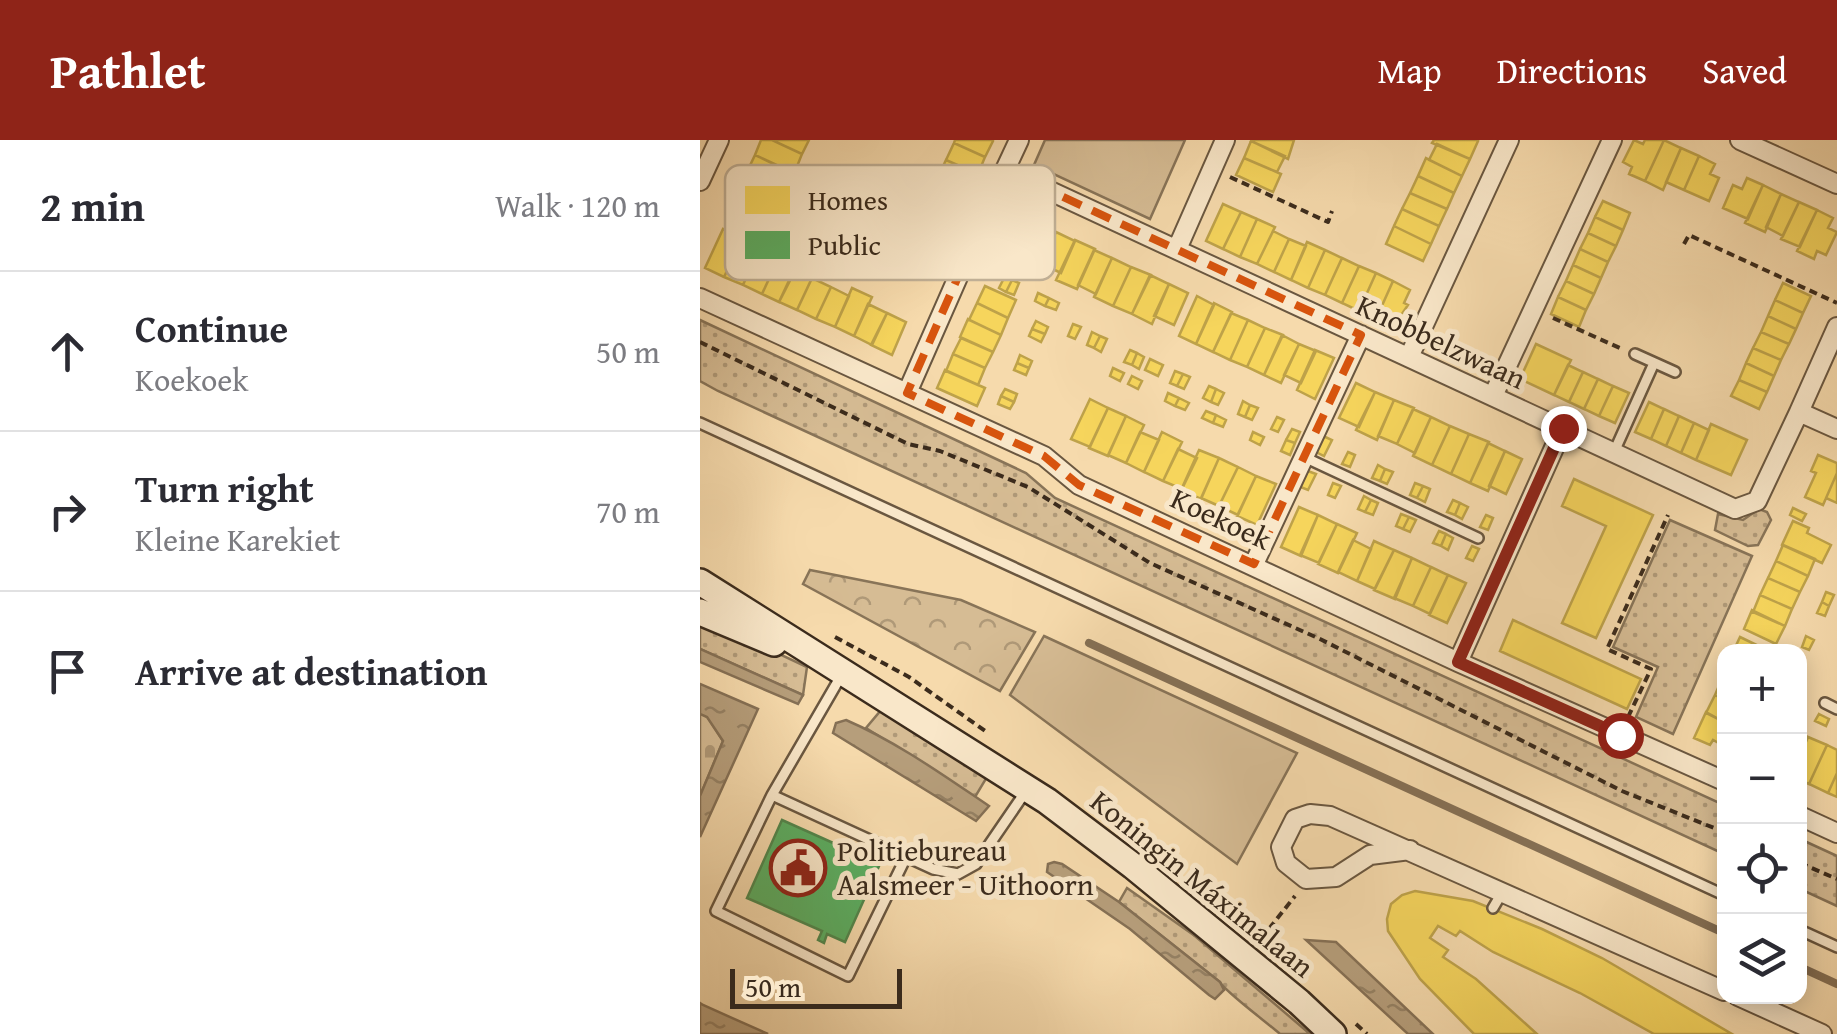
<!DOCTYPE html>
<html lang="en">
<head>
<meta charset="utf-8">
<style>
  body { margin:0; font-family:"Gentium Book Plus",serif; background:#f2f2f3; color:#2b2b33 }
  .controls { position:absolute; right:30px; bottom:30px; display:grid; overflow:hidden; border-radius:20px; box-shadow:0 5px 25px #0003 }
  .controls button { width:90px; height:90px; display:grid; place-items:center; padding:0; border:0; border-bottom:2px solid #e1e1e2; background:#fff; color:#2b2b33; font:50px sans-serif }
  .scale { position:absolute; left:30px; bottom:25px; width:172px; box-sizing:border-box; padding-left:10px; border:5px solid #3b2b1c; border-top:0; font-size:28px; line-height:35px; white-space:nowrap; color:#3b2b1c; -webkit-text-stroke:8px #f9e7c9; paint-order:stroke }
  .stop { position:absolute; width:30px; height:30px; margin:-22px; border:8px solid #8f2418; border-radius:50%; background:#fff }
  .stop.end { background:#8f2418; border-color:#fff; box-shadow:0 2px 10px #0008 }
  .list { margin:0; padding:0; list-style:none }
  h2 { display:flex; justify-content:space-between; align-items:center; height:130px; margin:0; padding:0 40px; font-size:42px }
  h2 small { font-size:32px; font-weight:400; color:#7c7c81 }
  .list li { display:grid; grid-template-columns:65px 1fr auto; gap:30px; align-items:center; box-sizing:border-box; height:160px; padding:0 40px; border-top:2px solid #e1e1e2 }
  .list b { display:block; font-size:38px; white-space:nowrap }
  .list p { margin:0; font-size:32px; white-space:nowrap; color:#7c7c81 }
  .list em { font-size:32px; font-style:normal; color:#7c7c81 }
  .icon { flex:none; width:55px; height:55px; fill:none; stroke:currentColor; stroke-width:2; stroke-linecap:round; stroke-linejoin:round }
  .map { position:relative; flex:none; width:1137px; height:894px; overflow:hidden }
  header { display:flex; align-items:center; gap:60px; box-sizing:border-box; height:140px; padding:0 50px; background:#8f2418; color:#fff }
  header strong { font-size:48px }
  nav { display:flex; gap:55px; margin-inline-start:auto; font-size:35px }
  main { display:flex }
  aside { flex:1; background:#fff }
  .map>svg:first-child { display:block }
  .grass { fill:url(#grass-dots); stroke:#887458; stroke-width:2.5 }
  .forest { fill:url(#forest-crowns); stroke:#887458; stroke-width:2.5 }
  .cemetery { fill:url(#cemetery-stones); stroke:#887458; stroke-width:2.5 }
  .park { fill:#d6bc94; stroke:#887458; stroke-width:2.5 }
  .water { fill:url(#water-ripples); stroke:#857055; stroke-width:2.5 }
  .homes { fill:#f6d55c; stroke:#bea249; stroke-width:2.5 }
  .public { fill:#5aae61; stroke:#51874c; stroke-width:2.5 }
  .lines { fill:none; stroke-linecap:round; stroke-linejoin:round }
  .stream { stroke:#857055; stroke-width:8 }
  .service-casing { stroke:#6a5740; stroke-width:14 }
  .minor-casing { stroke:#6a5740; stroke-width:22 }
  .secondary-casing { stroke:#3b2b1c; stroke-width:30 }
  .path { stroke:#3b2b1c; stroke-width:4; stroke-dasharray:8 5; stroke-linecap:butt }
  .service { stroke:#f9e7c9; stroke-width:9 }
  .minor { stroke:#f9e7c9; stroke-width:18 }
  .secondary { stroke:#f9e7c9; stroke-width:25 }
  .route { stroke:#8f2418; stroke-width:12 }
  .marked { fill:none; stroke:#d7540e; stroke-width:8; stroke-dasharray:20 12; stroke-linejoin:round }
  .labels { text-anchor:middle; stroke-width:10; stroke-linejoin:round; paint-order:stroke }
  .street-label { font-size:30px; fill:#3b2b1c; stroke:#f9e7c9 }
  .poi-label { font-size:30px; fill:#3b2b1c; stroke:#f9e7c9; text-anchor:start }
  .key { fill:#f9e7c9; stroke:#c0af95; stroke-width:2.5 }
  .key-label { font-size:28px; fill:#3b2b1c }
</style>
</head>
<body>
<header>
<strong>Pathlet</strong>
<nav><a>Map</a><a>Directions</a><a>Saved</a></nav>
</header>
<main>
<aside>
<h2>2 min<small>Walk · 120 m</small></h2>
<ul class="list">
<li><svg class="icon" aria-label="ahead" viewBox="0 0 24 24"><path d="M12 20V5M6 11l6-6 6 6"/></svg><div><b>Continue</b><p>Koekoek</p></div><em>50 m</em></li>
<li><svg class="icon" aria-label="right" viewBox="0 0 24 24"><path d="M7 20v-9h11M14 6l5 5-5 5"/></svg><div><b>Turn right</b><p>Kleine Karekiet</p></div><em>70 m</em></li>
<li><svg class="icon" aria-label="arrive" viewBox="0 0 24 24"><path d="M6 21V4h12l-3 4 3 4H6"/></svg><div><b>Arrive at destination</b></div></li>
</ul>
</aside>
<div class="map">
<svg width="1137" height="894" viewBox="0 0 1137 894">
  <defs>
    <pattern id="grass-dots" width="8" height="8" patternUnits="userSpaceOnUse" patternTransform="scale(2.5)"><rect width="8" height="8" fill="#d6bc94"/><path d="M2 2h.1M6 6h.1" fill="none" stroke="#af9978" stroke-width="1.8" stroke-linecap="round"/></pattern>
    <pattern id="forest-crowns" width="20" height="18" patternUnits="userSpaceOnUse" patternTransform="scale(2.5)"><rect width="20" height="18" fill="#d6bc94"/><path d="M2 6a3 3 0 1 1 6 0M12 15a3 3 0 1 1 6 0" fill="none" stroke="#af9978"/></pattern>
    <pattern id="cemetery-stones" width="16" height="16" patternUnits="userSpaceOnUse" patternTransform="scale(2.5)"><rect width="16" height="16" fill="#d6bc94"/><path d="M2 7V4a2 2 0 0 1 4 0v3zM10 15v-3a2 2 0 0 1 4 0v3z" fill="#af9978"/></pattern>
    <pattern id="water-ripples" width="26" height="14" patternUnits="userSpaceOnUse" patternTransform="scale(2.5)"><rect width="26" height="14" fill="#b69e7b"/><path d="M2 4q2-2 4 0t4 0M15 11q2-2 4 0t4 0" fill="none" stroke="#958164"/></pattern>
  </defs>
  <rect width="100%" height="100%" fill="#f6daac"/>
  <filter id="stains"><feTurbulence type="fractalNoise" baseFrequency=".002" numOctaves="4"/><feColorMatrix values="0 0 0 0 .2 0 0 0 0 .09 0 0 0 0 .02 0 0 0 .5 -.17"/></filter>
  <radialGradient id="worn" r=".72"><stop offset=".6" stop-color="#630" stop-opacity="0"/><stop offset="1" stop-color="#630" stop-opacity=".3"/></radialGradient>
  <path class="grass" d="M0 180 326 333 355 358 1024 665V714L18 251 0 241Z
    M1059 369 1067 372 1071 380 1058 405 1048 406 1015 390 1018 374 1043 380Z
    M970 380 1052 416 973 594 936 577 958 527 913 507Z
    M0 477 107 527 103 555 0 509Z
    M182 569 287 637 275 657 166 588Z
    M1100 699 1137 716V766L1100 749Z
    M427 748 495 796 610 894H580C569 884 523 850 520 842L419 762Z"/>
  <path class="forest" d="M110 430 261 460 335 492 300 551 103 444Z"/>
  <path class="cemetery" d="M0 574 7 576 23 601 0 656Z"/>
  <path class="park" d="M345 0H485L450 79 334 25Z
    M344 496 597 613 537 724 310 555Z"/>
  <path class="water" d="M0 509 103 555 98 564 0 522Z
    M0 544 58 569 0 697V656L23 601 7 577 0 574Z
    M146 580C197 602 243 635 289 666L276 681 133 593 136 583Z
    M354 722 362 724 419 762 520 842 524 850 515 859 509 855 430 789 347 732 348 724Z
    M606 800 636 802 733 894H708Z
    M0 863 3 865 68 894H0Z"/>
  <path class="homes" d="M61 0H72L102 14 94 34 55 15Z
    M72 0H109L102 14Z
    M255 0H292L293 1 285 17 254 3Z
    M594 0 588 19 551 1 552 0Z
    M734 0H776L778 1 770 19 732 3Z
    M934 0 943 4 945 0H964L945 41 929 34 932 27 923 22Z
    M964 0 981 8 963 50 945 41Z
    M551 1 585 16 577 32 544 18Z
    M254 3 285 17 278 34 246 20Z
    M737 4 770 19 762 36 729 20Z
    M981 8 999 16 984 50 966 42Z
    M55 15 90 31 81 50 46 34Z
    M999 16 1015 24 1010 34 1019 38 1009 61 984 50Z
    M544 18 581 34 573 52 536 35Z
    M726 18 762 36 754 53 718 36Z
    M246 20 278 34 270 51 238 37Z
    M718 36 754 53 747 69 710 53Z
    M1047 38 1063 45 1048 79 1023 68 1033 45 1042 49Z
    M1063 45 1081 54 1065 92 1045 83Z
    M710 53 747 69 739 86 702 69Z
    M1081 54 1099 62 1083 96 1066 87Z
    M903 61 930 73 923 90 895 77Z
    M1099 62 1117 70 1100 107 1081 99Z
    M523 64 541 72 523 109 506 101Z
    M702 69 739 86 731 104 694 86Z
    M1117 70 1133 78 1128 88 1137 92 1126 115 1117 111 1114 119 1097 111Z
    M541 72 557 79 540 117 523 109Z
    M895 77 923 90 916 106 888 93Z
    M557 79 575 87 557 124 540 117Z
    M337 84 356 92 339 132 319 123Z
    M694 86 731 104 723 121 686 104Z
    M23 89 43 98 24 137 5 128Z
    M573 91 589 99 574 132 557 124Z
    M356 92 375 101 361 133 342 124Z
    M888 93 916 106 908 122 880 109Z
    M589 99 606 106 591 140 574 132Z
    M375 100 395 109 377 149 356 140Z
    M607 102 625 110 608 148 591 140Z
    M39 105 57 114 43 145 24 137Z
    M60 106 80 115 62 154 43 145Z
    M880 109 908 122 901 138 873 125Z
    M394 110 412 118 396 154 378 145Z
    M625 110 642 118 625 155 608 148Z
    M412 118 431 127 413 166 394 157Z
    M642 118 659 126 642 163 625 155Z
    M78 119 97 127 79 162 62 154Z
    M873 125 901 138 894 154 866 141Z
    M659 126 676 133 659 171 642 163Z
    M431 127 451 135 432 174 413 166Z
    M94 130 112 138 97 170 79 162Z
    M676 133 693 141 676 179 659 171Z
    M450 135 469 144 452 184 432 174Z
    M305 136 312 140 306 152 299 148Z
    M112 138 131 147 116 179 97 170Z
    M312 140 319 143 314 155 306 152Z
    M693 141 710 150 704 163 708 165 693 187 676 179Z
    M866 141 894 154 886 170 858 157Z
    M1083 143 1111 156 1103 173 1075 160Z
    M469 144 488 153 474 185 454 176Z
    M285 146 316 160 308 178 277 163Z
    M131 147 149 156 135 187 116 179Z
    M152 148 172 157 154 196 135 187Z
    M338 153 349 158 345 166 335 161Z
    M497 156 514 165 496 204 479 196Z
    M858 157 886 170 879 187 851 174Z
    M349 158 359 163 356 170 345 166Z
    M1075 160 1103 173 1096 189 1068 176Z
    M277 163 308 178 301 195 269 180Z
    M514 163 532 172 513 212 496 204Z
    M168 164 187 173 172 205 154 196Z
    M187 173 206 182 192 215 171 205Z
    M531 173 548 180 530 220 513 212Z
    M1068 176 1096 189 1089 204 1061 192Z
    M268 179 301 195 293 212 260 197Z
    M548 180 565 188 547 227 530 220Z
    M336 181 348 187 345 194 332 189Z
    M373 184 381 187 375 199 368 196Z
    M565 188 583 195 564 235 547 227Z
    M332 189 345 194 341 202 329 196Z
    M392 192 400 196 394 208 387 205Z
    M1061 192 1089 204 1081 220 1053 208Z
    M582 195 599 204 581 243 564 235Z
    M400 196 407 199 401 212 394 208Z
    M261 198 293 212 285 228 253 214Z
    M599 204 616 211 601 243 584 235Z
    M836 204 871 220 854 255 820 239Z
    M1053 208 1081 220 1074 236 1046 223Z
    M430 210 437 213 432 225 424 222Z
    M615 210 634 218 615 259 597 250Z
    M437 213 444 217 439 229 432 225Z
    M253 214 285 228 278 245 246 231Z
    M320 215 332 221 329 228 317 223Z
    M450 219 463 225 458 236 445 230Z
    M317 223 329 228 326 235 314 230Z
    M1046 223 1074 236 1067 252 1039 240Z
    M868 225 883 232 869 262 854 255Z
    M413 228 424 233 420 241 410 236Z
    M245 230 285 248 277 266 237 248Z
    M475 231 483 234 477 246 470 243Z
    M883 232 898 239 884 269 869 262Z
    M483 234 490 237 484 249 477 246Z
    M432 236 442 241 438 249 428 244Z
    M898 239 913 246 899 276 884 269Z
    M1039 240 1067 252 1059 269 1031 256Z
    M656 243 675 252 659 287 639 278Z
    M509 246 516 249 511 262 503 258Z
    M913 246 929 253 915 283 899 276Z
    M305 249 317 254 314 262 301 256Z
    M516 249 524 253 518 265 511 262Z
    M675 252 694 260 677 300 656 290Z
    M468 253 479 258 475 266 465 261Z
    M301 256 314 262 310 269 298 264Z
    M479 258 489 263 485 270 475 266Z
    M390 259 408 268 390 307 371 299Z
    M694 260 714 268 697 304 678 296Z
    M543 261 550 265 545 277 538 274Z
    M949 262 964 269 951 299 935 292Z
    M550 265 558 268 552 280 545 277Z
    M408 268 426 276 408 316 389 308Z
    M713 269 731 277 715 313 697 304Z
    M964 269 979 276 966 306 951 299Z
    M506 271 516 275 513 283 502 278Z
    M516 275 526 280 523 287 513 283Z
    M426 276 444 285 426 323 408 315Z
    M979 276 994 283 981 313 966 306Z
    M577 277 584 280 578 292 571 289Z
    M731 277 750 286 732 325 713 316Z
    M994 283 1009 290 996 320 981 313Z
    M1011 284 1047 300 1031 335 996 320Z
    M750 286 769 294 751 334 732 325Z
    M592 289 600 292 595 303 586 300Z
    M440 292 459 300 444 332 426 323Z
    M462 292 482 302 463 341 444 332Z
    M553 292 564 297 560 305 550 300Z
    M769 294 789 302 770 343 751 334Z
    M621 295 632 300 624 316 614 311Z
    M586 300 595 303 590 315 581 311Z
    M788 303 805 311 788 351 770 343Z
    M478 309 497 318 482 349 463 341Z
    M499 310 519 318 501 359 481 350Z
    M805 311 822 319 806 354 789 346Z
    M648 312 655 315 650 327 642 324Z
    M1118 315 1137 323V333L1123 365 1105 357 1116 333 1111 331Z
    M519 318 538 327 519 366 501 358Z
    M678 325 685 329 680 341 672 338Z
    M538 327 556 336 538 375 519 366Z
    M685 329 693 332 687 344 680 341Z
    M605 330 616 334 608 350 598 346Z
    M1137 333V363L1126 358Z
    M556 336 576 344 557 385 537 376Z
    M874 339 953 375 896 498 862 483 906 386 862 366Z
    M633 343 641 346 635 358 628 355Z
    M715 343 723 346 717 358 710 355Z
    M723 346 730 349 725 362 717 358Z
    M664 356 671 360 665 372 658 369Z
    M671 360 678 363 673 375 665 372Z
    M753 360 760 363 755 375 747 372Z
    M760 363 768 367 762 379 755 375Z
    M599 367 618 375 601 416 581 407Z
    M1093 368 1106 374 1102 381 1090 375Z
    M701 374 709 377 703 389 696 386Z
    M618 375 637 384 619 423 600 415Z
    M786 375 793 378 788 390 780 387Z
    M709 377 716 380 710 392 703 389Z
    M1093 381 1109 388 1107 393 1131 405 1122 423 1082 405Z
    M637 384 657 393 638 433 618 424Z
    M739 391 746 394 741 406 733 403Z
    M746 394 753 398 748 410 741 406Z
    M653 400 671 409 657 441 638 432Z
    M674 401 694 410 675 449 657 441Z
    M1083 405 1115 419 1108 436 1076 421Z
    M772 406 779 409 773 421 766 418Z
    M694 410 712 418 695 459 674 450Z
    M712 418 731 427 713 466 694 458Z
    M1076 421 1108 436 1100 452 1068 438Z
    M731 427 748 435 730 474 713 466Z
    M748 435 766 443 747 483 729 475Z
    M1068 438 1100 452 1092 469 1060 455Z
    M1126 452 1134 455 1129 466 1122 462Z
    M1060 455 1092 469 1085 486 1053 472Z
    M1122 462 1129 466 1125 476 1117 473Z
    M1052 470 1085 486 1076 504 1044 489Z
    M813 480 941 539 927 569 800 511Z
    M1106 496 1114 500 1109 510 1102 507Z
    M1040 497 1071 512H1033Z
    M1023 536 1024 537V559L1015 555Z
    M1015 555 1024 559V582L1006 573Z
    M1006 572 1024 582V606L1013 600 1010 605 994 598Z
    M1119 574 1129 579 1126 586 1115 581Z
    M1100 593 1108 597 1100 616Z
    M1108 597 1127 605 1109 644 1100 640V616Z
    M1127 605 1137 610V633L1128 653 1109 644Z
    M1137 633V657L1128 653Z
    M715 751 773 761 842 789 902 818 1032 894H954L880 853 793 812 760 791 756 796 738 786 730 798 748 810 743 817 776 839 837 894H774L720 839 688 791 687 779 691 764 702 755Z"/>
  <path class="public" d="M82 680 180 724 145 802 127 794 124 803 118 800 122 791 47 758Z"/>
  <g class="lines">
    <path class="stream" d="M389 503 1024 793
      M1100 827 1137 844"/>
    <g class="service-casing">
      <path id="service" d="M935 214 975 232
        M0 283 1024 755
        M914 312 954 223
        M604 317 778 398
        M141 536 72 655 233 729 258 734 276 724 326 651
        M1125 563 1137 569
        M72 655 16 771 148 836 206 717
        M793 768 803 751
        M1100 790 1137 807"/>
    </g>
    <g class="minor-casing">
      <path id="minor" d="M319 0 305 30 1035 369 1057 361 1099 272 1137 289
        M1040 0 1137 44
        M0 41 19 0
        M477 109 525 0
        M0 158 344 316 379 345 758 522 1024 641
        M709 217 809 0
        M207 253 305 30
        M793 256 912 0
        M1099 272 1137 187
        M554 424 661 195
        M758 522 863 288
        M1100 676 1137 693
        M710 710 670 715 636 737 606 739 586 723 581 707 595 679 610 674 630 676 1024 851
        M1038 856 1122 894"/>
    </g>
    <g class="secondary-casing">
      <path id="secondary" d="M0 442 347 661 433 726 599 862 633 894
        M0 472 74 503"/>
    </g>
    <path class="path" d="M530 37 628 82 632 71
      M984 104 989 95 1137 163
      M853 178 922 209
      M0 202 208 304 240 311 328 347 450 423 620 499 922 651 1024 692
      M135 497 209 537 288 593
      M928 577 951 529 907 509 968 375
      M1100 723 1137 739
      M561 799 595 756
      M656 884 667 894"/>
    <use href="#service" class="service"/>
    <use href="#minor" class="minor"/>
    <use href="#secondary" class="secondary"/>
  </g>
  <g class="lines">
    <path class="route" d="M863 288 758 522 920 595"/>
  </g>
  <path class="marked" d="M305 30 661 195 554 424 379 345 344 316 207 253Z"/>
  <defs>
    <g id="civic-ring" transform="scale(2.875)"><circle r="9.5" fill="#f9e7c9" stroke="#8f2418" stroke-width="1.5"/><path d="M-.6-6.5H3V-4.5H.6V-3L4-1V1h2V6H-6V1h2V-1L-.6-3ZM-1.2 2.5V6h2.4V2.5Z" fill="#8f2418"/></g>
  </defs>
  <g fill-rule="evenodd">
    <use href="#civic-ring" x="98" y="728"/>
  </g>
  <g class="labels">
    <g class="street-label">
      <text transform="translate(741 202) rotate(25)" y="10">Knobbelzwaan</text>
      <text transform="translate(521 379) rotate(25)" y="10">Koekoek</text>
      <text transform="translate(502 744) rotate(39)" y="10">Koningin Máximalaan</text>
    </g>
    <g class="poi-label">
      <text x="137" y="721">Politiebureau<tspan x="137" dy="34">Aalsmeer - Uithoorn</tspan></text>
    </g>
  </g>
  <rect x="25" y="25" width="330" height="115" rx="15" class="key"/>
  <rect x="45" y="46" width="45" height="28" fill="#f6d55c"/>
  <rect x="45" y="91" width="45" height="28" fill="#5aae61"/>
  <g class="key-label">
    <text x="108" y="70">Homes</text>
    <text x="108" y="115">Public</text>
  </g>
  <rect width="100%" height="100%" filter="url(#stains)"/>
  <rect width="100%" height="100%" fill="url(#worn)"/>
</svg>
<div class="controls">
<button>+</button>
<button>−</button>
<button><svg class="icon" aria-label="locate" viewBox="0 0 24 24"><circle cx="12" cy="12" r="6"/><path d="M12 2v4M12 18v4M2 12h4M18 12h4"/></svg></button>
<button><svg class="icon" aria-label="layers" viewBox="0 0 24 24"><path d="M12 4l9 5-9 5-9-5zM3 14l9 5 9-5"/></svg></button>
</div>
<div class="scale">50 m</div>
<div class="stop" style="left:920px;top:595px"></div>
<div class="stop end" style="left:863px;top:288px"></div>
</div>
</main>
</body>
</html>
